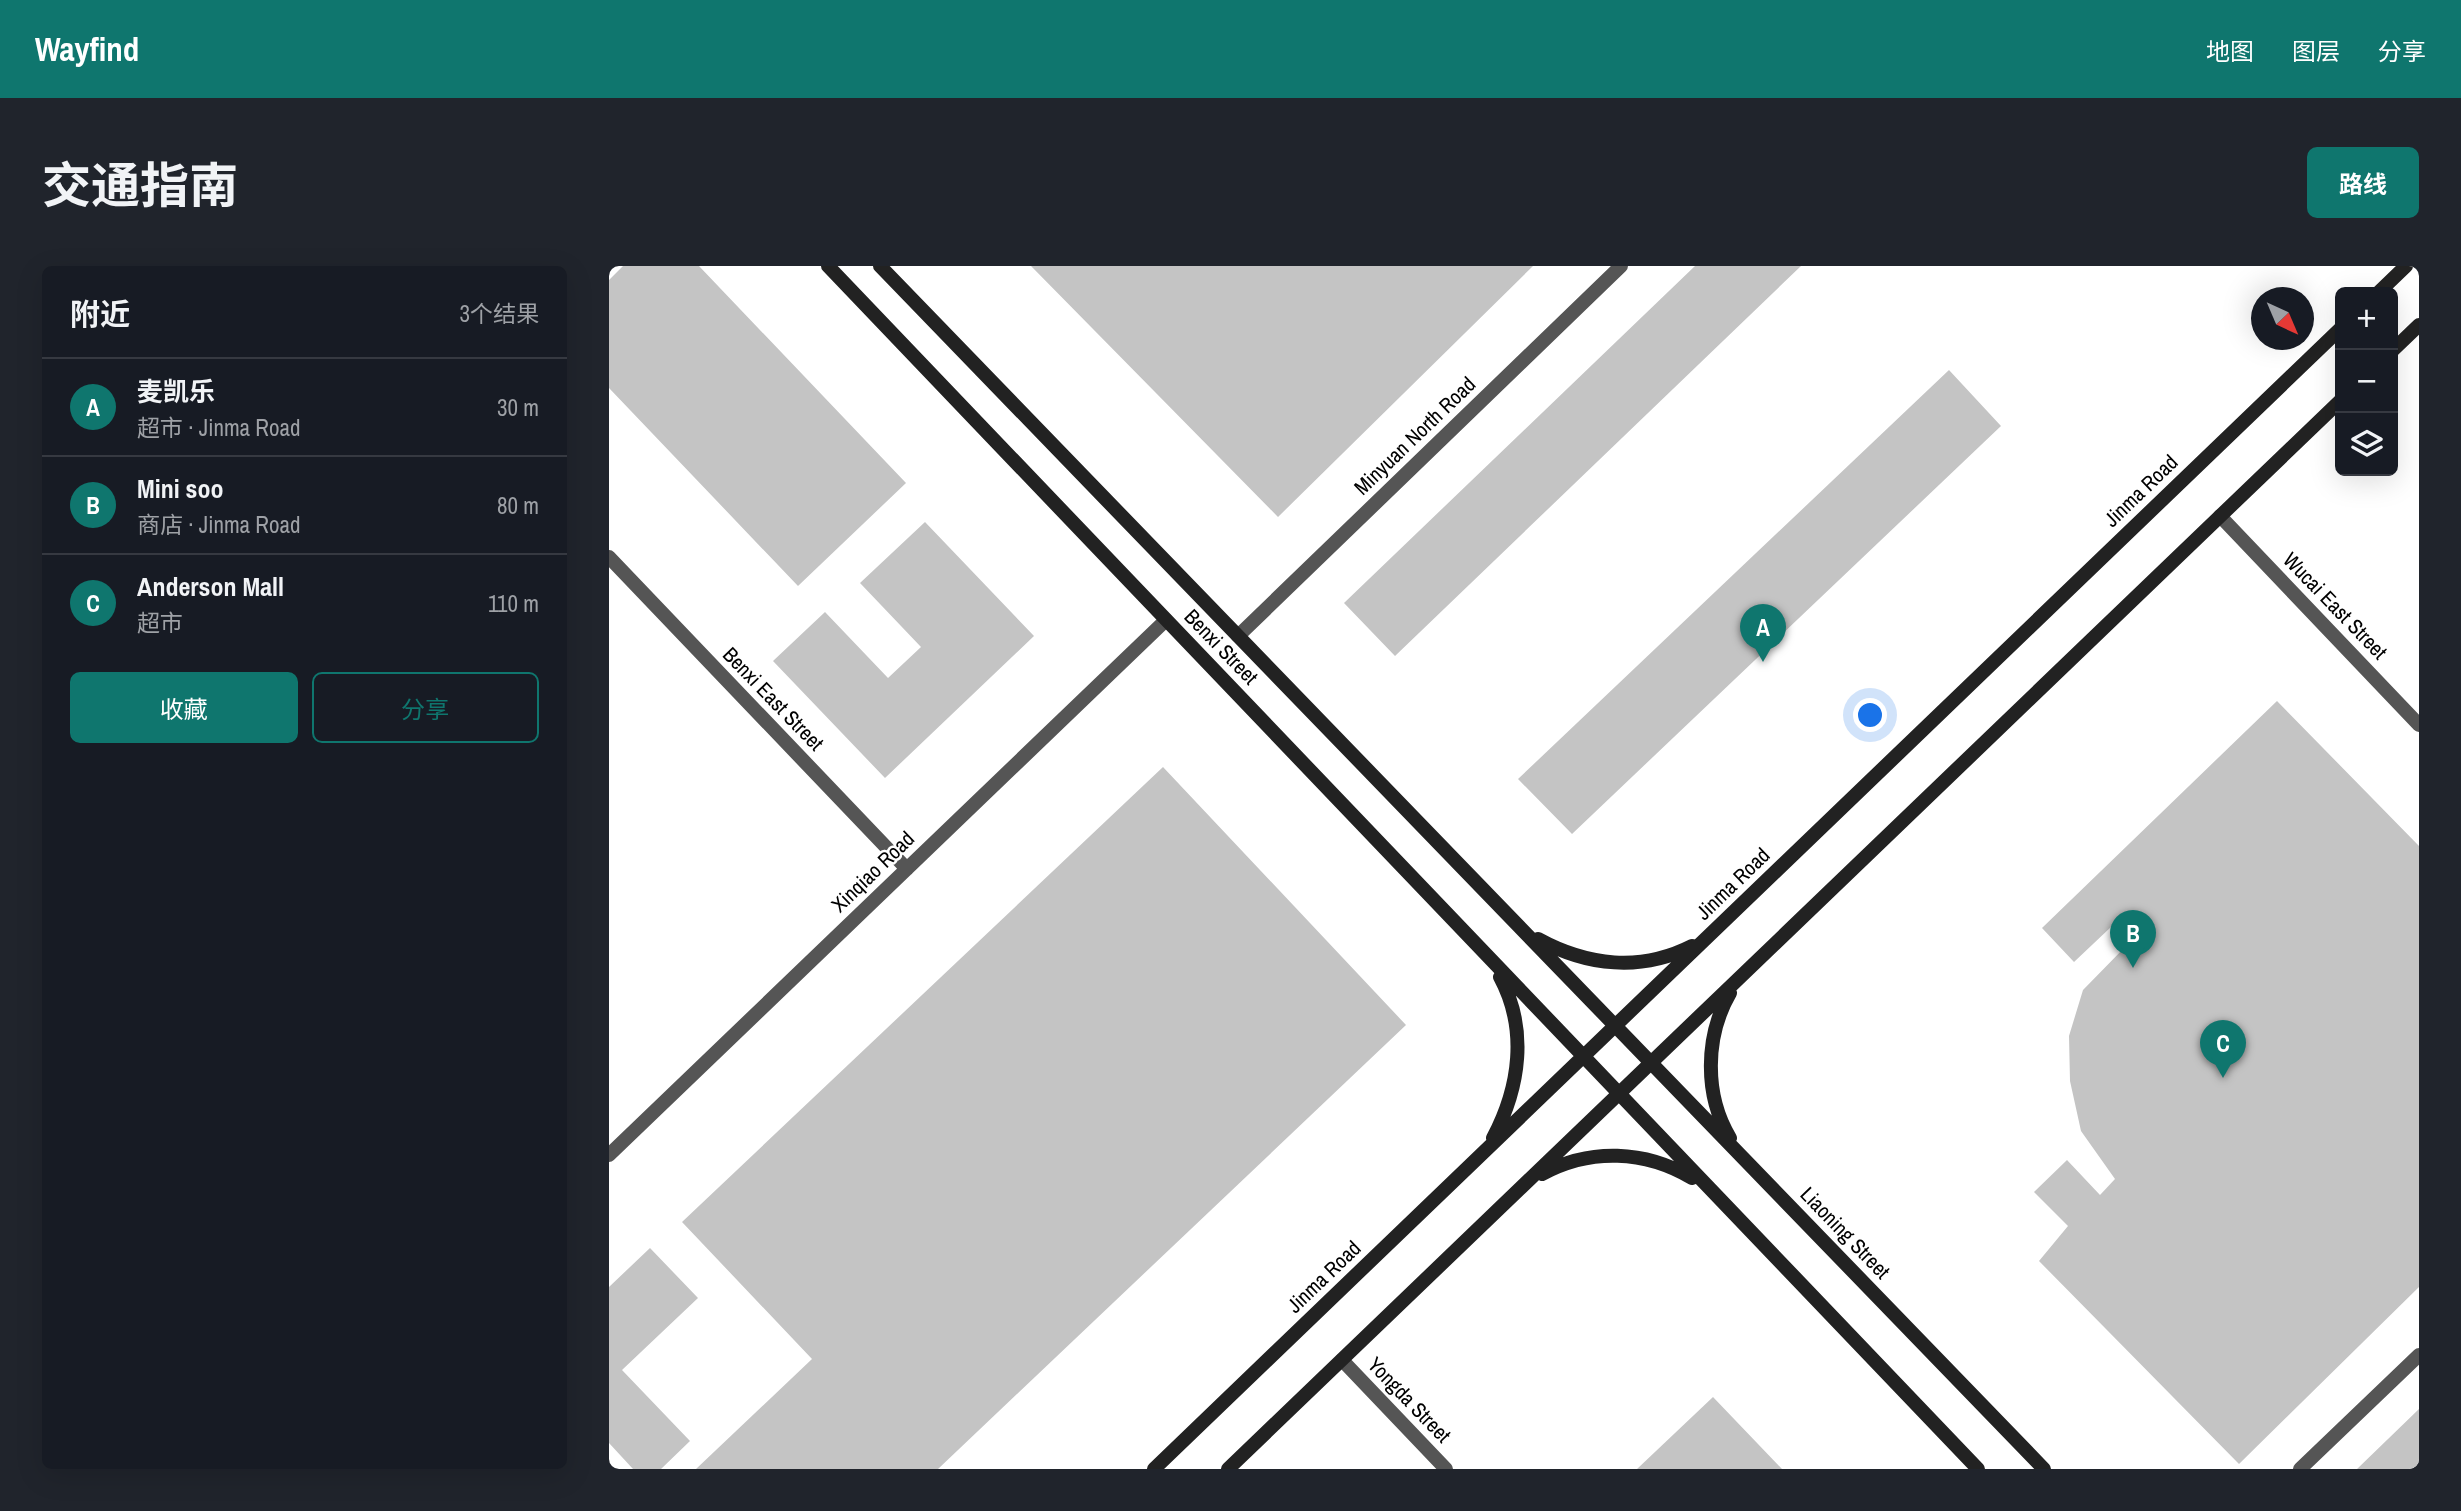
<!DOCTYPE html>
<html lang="zh">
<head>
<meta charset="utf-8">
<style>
  body { margin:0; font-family:"Archivo Narrow","Noto Sans SC",sans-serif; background:#20242c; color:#f1f3f6 }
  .controls { position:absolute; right:21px; top:21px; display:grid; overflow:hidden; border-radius:10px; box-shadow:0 7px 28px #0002 }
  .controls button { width:63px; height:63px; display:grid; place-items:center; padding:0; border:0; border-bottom:2px solid #363941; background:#171b24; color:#f1f3f6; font:35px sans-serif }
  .compass { position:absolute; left:1642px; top:21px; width:63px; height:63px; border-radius:50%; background:#171b24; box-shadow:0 7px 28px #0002; rotate:136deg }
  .you { position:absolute; left:1262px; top:450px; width:24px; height:24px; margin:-18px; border:5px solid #fff; border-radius:50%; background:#1a73e8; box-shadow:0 0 0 10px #1a73e833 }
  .badge { display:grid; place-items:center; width:46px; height:46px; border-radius:50%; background:#0f766e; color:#fff; font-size:23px; font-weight:700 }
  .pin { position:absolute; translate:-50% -58px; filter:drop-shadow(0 2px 4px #0008) }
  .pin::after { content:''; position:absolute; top:37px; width:24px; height:21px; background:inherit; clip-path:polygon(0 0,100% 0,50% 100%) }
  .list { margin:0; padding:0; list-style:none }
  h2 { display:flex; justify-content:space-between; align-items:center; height:91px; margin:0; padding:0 28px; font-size:30px }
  h2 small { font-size:23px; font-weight:400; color:#9ea1a6 }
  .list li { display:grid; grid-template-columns:46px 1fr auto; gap:21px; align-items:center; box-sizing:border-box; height:98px; padding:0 28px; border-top:2px solid #363941 }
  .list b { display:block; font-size:26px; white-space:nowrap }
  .list p { margin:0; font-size:23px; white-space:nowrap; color:#9ea1a6 }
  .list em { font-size:23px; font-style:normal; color:#9ea1a6 }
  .actions { display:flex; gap:14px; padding:21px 28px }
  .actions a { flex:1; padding:16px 0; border:2px solid #0f766e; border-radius:10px; text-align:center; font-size:24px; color:#0f766e }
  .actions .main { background:#0f766e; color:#fff }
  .icon { flex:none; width:38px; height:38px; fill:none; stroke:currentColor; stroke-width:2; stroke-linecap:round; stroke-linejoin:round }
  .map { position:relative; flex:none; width:1810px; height:1203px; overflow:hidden; border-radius:10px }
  header { display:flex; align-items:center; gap:42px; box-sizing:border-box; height:98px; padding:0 35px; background:#0f766e; color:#fff }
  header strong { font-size:33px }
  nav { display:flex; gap:38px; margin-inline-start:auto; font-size:24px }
  .intro { display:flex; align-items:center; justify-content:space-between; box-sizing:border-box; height:168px; padding:0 42px }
  h1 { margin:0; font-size:49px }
  .button { padding:18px 32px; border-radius:10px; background:#0f766e; color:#fff; font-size:24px; font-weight:700 }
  main { display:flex; gap:42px; padding:0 42px }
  aside { flex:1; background:#171b24; border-radius:10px; box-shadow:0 7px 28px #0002 }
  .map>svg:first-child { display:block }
  .building { fill:#c4c4c4 }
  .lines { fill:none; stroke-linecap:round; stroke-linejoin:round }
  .street { stroke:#555; stroke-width:14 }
  .secondary { stroke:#222; stroke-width:14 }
  .labels { text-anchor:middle; stroke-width:5; stroke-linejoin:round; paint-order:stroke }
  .street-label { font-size:21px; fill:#000; stroke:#fff }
</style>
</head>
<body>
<header>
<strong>Wayfind</strong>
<nav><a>地图</a><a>图层</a><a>分享</a></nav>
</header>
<div class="intro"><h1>交通指南</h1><a class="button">路线</a></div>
<main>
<aside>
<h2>附近<small>3个结果</small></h2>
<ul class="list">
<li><span class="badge">A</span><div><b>麦凯乐</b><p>超市 · Jinma Road</p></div><em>30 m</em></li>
<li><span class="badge">B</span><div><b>Mini soo</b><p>商店 · Jinma Road</p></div><em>80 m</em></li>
<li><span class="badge">C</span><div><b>Anderson Mall</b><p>超市</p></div><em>110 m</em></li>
</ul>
<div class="actions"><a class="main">收藏</a><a>分享</a></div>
</aside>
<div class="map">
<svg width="1810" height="1203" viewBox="0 0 1810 1203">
  <rect width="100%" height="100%" fill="#fff"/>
  <path class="building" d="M14 0H90L297 217 189 320 0 122V14Z
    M422 0H924L669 251Z
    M1086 0H1192L786 390 735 337Z
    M1340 104 1392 160 963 568 909 513Z
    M316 256 425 370 276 512 164 395 216 346 279 412 312 381 251 317Z
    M1668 435 1810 580V1021L1630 1198 1430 995 1459 960 1425 926 1458 894 1491 929 1506 913 1472 865 1461 815 1460 770 1474 724 1518 679 1502 661 1465 696 1433 662Z
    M554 501 797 759 329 1203H87L203 1093 73 956Z
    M41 982 89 1032 13 1104 81 1175 52 1203H24L0 1177V1021Z
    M1104 1131 1173 1203H1028Z
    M1810 1143V1203H1748Z"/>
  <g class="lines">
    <path class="street" d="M1611 250 1810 459
      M0 291 298 603
      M629 370 1012 0
      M0 889 557 354
      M733 1094 837 1203
      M1691 1203 1810 1089"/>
    <path class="secondary" d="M219 0 1369 1203
      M271 0 1435 1203
      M1770 26 1797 0
      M1784 84 1810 59
      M929 673C978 700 1032 706 1083 680
      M1121 727C1096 770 1095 829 1121 872
      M884 872C911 821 919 763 891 711
      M933 908C981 882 1036 884 1083 912
      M545 1203 1731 63
      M619 1203 1731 135"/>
  </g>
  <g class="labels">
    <g class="street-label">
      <text transform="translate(806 170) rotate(-44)" y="7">Minyuan North Road</text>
      <text transform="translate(1532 225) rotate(-44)" y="7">Jinma Road</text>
      <text transform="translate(1726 340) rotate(46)" y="7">Wucai East Street</text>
      <text transform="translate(612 381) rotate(46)" y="7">Benxi Street</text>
      <text transform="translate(164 433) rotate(46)" y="7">Benxi East Street</text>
      <text transform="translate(264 606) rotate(-44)" y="7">Xinqiao Road</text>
      <text transform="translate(1124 618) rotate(-44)" y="7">Jinma Road</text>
      <text transform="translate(1236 967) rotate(46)" y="7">Liaoning Street</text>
      <text transform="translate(715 1011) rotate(-44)" y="7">Jinma Road</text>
      <text transform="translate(800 1134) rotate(46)" y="7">Yongda Street</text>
    </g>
  </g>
</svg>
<div class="controls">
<button>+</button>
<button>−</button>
<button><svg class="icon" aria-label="layers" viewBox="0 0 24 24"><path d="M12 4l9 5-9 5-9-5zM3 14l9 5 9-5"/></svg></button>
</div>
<svg class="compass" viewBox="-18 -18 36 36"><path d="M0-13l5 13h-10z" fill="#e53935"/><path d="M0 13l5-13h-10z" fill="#9ea1a6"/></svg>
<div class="you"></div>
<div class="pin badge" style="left:1154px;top:396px">A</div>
<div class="pin badge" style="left:1524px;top:702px">B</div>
<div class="pin badge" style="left:1614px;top:812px">C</div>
</div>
</main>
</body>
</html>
